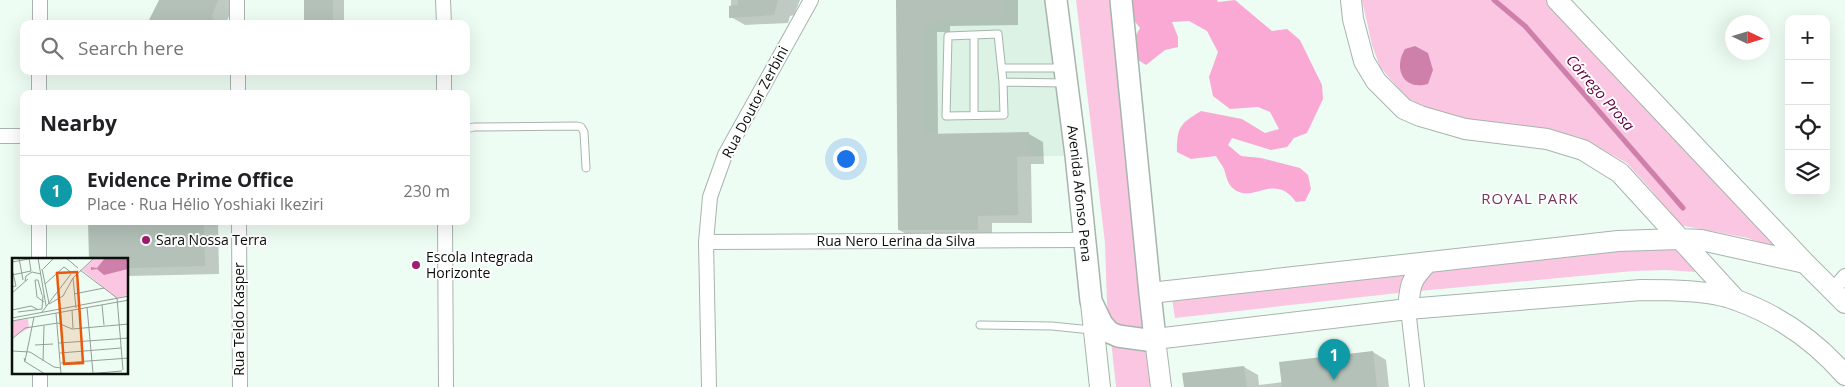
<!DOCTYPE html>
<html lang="en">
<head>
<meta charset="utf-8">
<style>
  body { margin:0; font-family:"Open Sans",sans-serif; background:#f2f2f2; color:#202124 }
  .controls { position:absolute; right:15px; top:15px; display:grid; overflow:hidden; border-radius:10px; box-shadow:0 5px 20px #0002 }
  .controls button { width:45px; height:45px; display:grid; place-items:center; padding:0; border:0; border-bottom:1px solid #e0e0e0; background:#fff; color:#202124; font:25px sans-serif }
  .compass { position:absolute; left:1725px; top:15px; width:45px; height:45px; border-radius:50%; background:#fff; box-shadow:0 5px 20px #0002; rotate:94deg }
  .you { position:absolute; left:845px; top:158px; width:18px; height:18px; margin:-12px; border:4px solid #fff; border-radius:50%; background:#1a73e8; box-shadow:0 0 0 8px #1a73e833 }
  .badge { display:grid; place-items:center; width:32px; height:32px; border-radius:50%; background:#9e1e71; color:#fff; font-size:16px; font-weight:700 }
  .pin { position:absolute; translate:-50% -41px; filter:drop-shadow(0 1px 2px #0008) }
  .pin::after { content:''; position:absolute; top:26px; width:18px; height:15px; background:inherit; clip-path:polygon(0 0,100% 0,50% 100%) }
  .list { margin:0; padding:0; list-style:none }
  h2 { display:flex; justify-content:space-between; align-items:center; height:65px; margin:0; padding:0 20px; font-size:21px }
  h2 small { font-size:16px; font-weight:400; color:#757577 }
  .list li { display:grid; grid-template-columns:32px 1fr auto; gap:15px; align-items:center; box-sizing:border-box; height:70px; padding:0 20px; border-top:1px solid #e0e0e0 }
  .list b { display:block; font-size:19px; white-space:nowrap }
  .list p { margin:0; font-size:16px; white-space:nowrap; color:#757577 }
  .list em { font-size:16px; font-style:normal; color:#757577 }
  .icon { flex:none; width:28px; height:28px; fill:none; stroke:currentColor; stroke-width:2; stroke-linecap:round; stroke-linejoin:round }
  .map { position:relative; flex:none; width:1845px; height:387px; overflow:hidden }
  .search { position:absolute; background:#fff; box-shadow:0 5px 20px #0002; left:20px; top:20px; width:450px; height:55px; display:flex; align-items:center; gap:12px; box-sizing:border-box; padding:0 18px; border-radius:10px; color:#757577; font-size:19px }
  .panel { position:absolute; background:#fff; box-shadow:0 5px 20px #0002; left:20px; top:90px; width:450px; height:135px; border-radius:10px }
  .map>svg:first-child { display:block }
  .built { fill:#dcf2e4 }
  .green { fill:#fbc6e1 }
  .forest { fill:#faa9d4 }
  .water { fill:#ce80aa }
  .shadow { fill:#0003 }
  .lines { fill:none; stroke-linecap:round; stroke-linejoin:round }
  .stream { stroke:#ce80aa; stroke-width:5 }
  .building { fill:#b3c1b8 }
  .lane-casing { stroke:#a7b5ac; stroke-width:9 }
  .street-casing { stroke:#a7b5ac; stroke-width:16 }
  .secondary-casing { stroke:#a7b5ac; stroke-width:22 }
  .primary-casing { stroke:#a7b5ac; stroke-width:24 }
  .lane { stroke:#fff; stroke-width:7 }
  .street { stroke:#fff; stroke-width:14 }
  .secondary { stroke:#fff; stroke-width:20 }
  .primary { stroke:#fff; stroke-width:21 }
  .poi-dot { fill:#9e1e71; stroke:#fff; stroke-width:2 }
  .labels { text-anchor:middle; stroke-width:4; stroke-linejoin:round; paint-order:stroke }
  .street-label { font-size:14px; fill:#0b100d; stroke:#fff }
  .poi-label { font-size:14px; fill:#0b100d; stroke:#fff; text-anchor:start }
  .water-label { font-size:15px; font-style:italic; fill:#5f0041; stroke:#fff }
  .neighbourhood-label { font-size:15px; letter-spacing:1px; fill:#77375c; stroke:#fff }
  .inset-road { fill:none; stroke:#939e97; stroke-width:1 }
  .view { fill:#e8590c; fill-opacity:0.15; stroke:#e8590c; stroke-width:2.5 }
  .inset-edge { fill:none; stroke:#0b100d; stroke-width:2.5 }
</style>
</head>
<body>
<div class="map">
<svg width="1845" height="387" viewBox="0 0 1845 387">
  <rect width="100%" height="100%" fill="#eefdf3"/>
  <path class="built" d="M896 0H1049L1067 156 897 158Z"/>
  <path class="green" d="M1076 0H1111L1160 387H1116L1107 303 1105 243Z
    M1362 0H1548L1780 250 1748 238 1679 225 1652 191 1627 163 1579 137 1541 129 1466 121 1430 112 1407 98 1380 67 1372 45Z
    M1675 246 1696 272 1666 270 1633 271 1398 293 1175 318 1172 299 1618 250Z"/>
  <path class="forest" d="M1131 0H1217L1218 2 1235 0 1272 31 1287 29 1300 40 1322 85 1323 99 1307 133 1294 138 1287 147 1271 150 1232 138 1228 145 1241 156 1261 158 1300 168 1308 175 1311 189 1305 201 1296 202C1275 172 1254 203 1235 190 1227 184 1227 178 1224 169 1222 165 1218 160 1216 156L1191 159 1177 152C1177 126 1180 124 1201 111L1242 119 1265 133 1279 129 1270 112 1258 107 1230 109 1213 96 1209 77 1218 52 1207 31 1189 21 1172 22 1178 37V47L1165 50 1146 65 1135 58 1132 43 1140 28 1132 18Z"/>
  <path class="water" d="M1415 46 1428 53 1433 70 1428 84C1403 91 1393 68 1405 49Z"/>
  <path class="shadow" d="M162 0H230V13L226 24H149Z
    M305 0H344V24H310L305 21Z
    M731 0H800L794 15 790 16 788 23 745 25 731 17Z
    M897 0H1018V25L950 26V32H937L938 135 1029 134 1043 142 1044 164H1031L1032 223H992V237L914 238 899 230Z
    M90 221H218L219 274 128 276V260Z
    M1373 352 1386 360 1389 387H1185L1184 375 1244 367 1258 375 1259 385 1283 382Z"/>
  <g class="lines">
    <path class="stream" d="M1494 0 1525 26 1683 208"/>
  </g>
  <path class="building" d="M159 0H218L212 16 216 24H147Z
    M304 0H333V22H304Z
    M738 0H778L774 15 729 18V6L738 5Z
    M896 0H1004V18H936V24H923L924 134 1029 132 1030 156H1017L1018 215 978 216V230H898Z
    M88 221H204L205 266 128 268V260H89Z
    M1373 351 1377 387H1282L1279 362Z
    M1244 366 1247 387H1184L1182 373Z"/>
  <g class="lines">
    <g class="lane-casing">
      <path id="lane" d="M998 34 1003 82 1004 115 946 116 948 36Z
        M974 35V115
        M1002 68H1061
        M1003 82 1065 83
        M466 129 474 127 577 126 581 127 584 132 586 168
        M980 325 1052 326 1091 330"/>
    </g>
    <g class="street-casing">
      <path id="street" d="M237 0V24
        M443 0 444 24
        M40 24V0
        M238 71V94
        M444 71V94
        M39 94V71
        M0 136H24
        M39 221V260
        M239 221 240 387
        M445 221 446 387
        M706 242 1085 240
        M1833 290 1845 276
        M1408 309 1417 387
        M40 373V387
        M709 387 706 242 710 197 725 155 811 0"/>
    </g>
    <g class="secondary-casing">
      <path id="secondary" d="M1351 0 1353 19 1364 61 1376 81 1404 109 1420 116 1465 129 1547 139 1583 150 1620 173 1735 299
        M1557 0 1805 263
        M1150 293 1618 241 1679 239 1701 240 1805 263 1845 303
        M1091 303 1100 387
        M1408 309C1410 285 1410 280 1428 262
        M1161 387 1155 339 1408 309 1641 290C1668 290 1711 290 1736 300 1778 315 1816 342 1845 375"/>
    </g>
    <g class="primary-casing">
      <g id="primary">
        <path id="s1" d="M1056 0 1076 155 1091 301 1102 324 1109 332 1118 336 1147 340 1155 339 1150 293 1121 0"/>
      </g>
    </g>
    <use href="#lane" class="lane"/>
    <use href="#street" class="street"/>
    <use href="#secondary" class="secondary"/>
    <use href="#primary" class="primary"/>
  </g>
  <g class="poi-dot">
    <circle cx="146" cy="240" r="5"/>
    <circle cx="416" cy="265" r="5"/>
  </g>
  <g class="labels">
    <g class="street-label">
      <text transform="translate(755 102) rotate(-62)" y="5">Rua Doutor Zerbini</text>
      <text dy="5" stroke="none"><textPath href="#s1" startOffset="195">Avenida Afonso Pena</textPath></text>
      <text x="896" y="246">Rua Nero Lerina da Silva</text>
      <text transform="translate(239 319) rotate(-90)" y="5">Rua Teldo Kasper</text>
    </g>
    <g class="poi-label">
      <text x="156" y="245">Sara Nossa Terra</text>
      <text x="426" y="262">Escola Integrada<tspan x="426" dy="16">Horizonte</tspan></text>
    </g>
    <g class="water-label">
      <text transform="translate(1600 93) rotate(49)" y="5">Córrego Prosa</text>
    </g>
    <g class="neighbourhood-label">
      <text x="1530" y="204">ROYAL PARK</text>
    </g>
  </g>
  <g transform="translate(12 258)">
    <rect width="116" height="116" fill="#eefdf3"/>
    <path d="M83 0H116V37L105 40 70 12ZM16 61 17 70 0 80V63Z" fill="#fbc6e1"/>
    <path d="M93 0H116V11L92 17 85 11 79 12V9L85 10Z" fill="#ce80aa"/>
    <path class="inset-road" d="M7 0 11 22M26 0 34 48M54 0 66 10M0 4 22 0M0 11 4 28 0 29M30 11 37 45M31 11 42 0M68 12 105 40 111 112M0 17 19 13 17 0M13 23 14 18 20 14 29 16M33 26 52 9 60 15M0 35 16 21M62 36 92 30M30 37 26 22H23L25 39 32 44M37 46 51 38 61 20M90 47 92 67M75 49 81 115M64 50 61 20 82 0M0 52 19 48 25 51M60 52 61 70M6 54 30 51 31 37M30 54 59 16M44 55 49 116M0 60 117 38M0 63 117 42M0 81 13 70 46 65 60 71 117 66M47 85 117 80M23 87 41 86M0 93 18 94 42 109 49 110M48 95 109 90M12 100 13 103 22 59M12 103 33 116M31 103 32 68M49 105 117 100M75 116 110 113"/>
    <path class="view" d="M65 14 71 105 52 106 45 15Z"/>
    <rect width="116" height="116" class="inset-edge"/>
  </g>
</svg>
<div class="controls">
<button>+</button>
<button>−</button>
<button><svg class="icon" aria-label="locate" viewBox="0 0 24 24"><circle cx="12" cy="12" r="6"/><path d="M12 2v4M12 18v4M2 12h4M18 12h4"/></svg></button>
<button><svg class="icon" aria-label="layers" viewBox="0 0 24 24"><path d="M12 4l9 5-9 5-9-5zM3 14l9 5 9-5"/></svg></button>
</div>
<svg class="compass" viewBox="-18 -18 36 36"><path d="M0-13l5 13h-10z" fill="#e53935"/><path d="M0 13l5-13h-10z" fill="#757577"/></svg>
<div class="you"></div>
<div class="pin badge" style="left:1334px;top:380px;background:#0f9aa8">1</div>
<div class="search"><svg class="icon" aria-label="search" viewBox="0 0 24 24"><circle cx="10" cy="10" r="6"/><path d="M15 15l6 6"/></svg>Search here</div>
<section class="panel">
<h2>Nearby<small></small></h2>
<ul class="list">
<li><span class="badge" style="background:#0f9aa8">1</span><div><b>Evidence Prime Office</b><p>Place · Rua Hélio Yoshiaki Ikeziri</p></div><em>230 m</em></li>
</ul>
</section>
</div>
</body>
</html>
